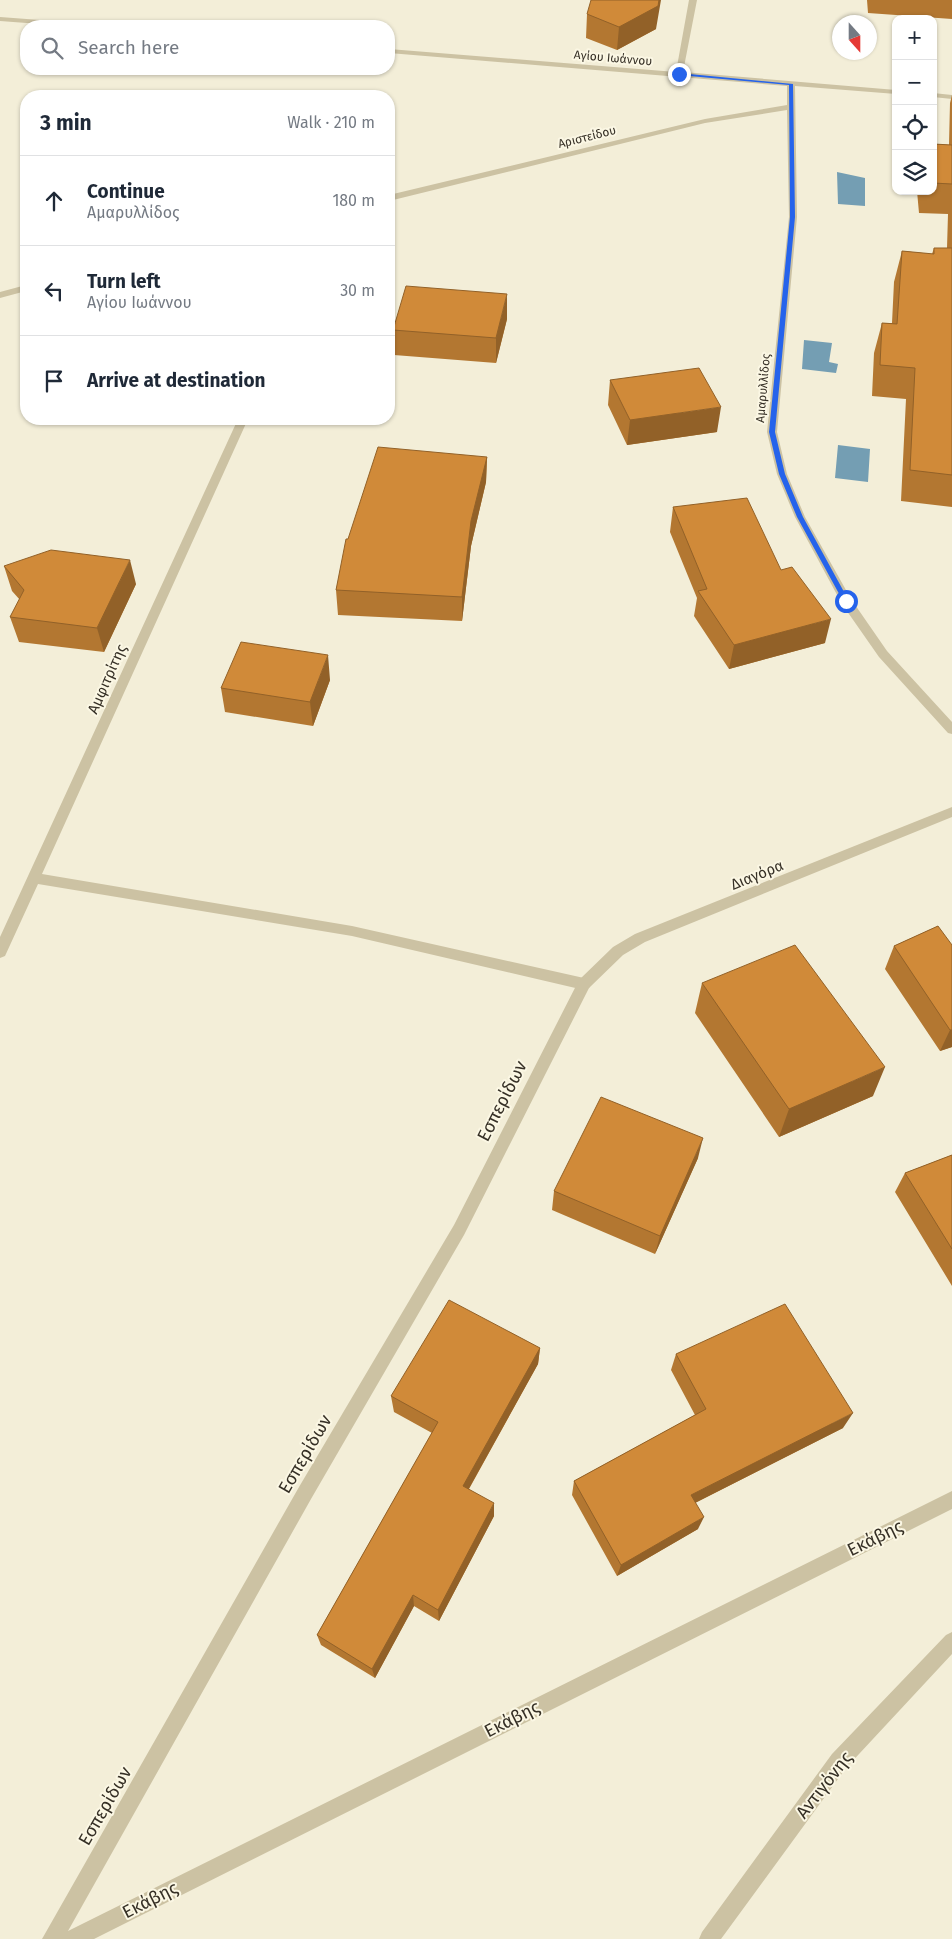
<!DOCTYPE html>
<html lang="en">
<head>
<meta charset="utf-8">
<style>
  body { margin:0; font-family:"Fira Sans",sans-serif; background:#f2f2f3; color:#1f2937 }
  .controls { position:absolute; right:15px; top:15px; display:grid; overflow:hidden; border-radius:10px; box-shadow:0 1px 4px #0004 }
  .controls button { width:45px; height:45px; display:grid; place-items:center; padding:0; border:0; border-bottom:1px solid #e0e1e3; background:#fff; color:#1f2937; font:25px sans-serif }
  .compass { position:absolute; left:832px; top:15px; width:45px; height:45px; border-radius:50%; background:#fff; box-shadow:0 1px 4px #0004; rotate:159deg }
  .stop { position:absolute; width:15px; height:15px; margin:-11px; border:4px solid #2563eb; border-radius:50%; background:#fff }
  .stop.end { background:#2563eb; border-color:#fff; box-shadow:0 1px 5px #0008 }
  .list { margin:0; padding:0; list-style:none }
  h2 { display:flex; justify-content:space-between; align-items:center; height:65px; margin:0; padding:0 20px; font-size:21px }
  h2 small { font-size:16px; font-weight:400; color:#747a83 }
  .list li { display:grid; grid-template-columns:32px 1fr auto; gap:15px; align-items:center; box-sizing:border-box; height:90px; padding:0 20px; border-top:1px solid #e0e1e3 }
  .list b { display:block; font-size:19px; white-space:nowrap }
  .list p { margin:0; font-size:16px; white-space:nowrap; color:#747a83 }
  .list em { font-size:16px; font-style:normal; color:#747a83 }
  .icon { flex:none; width:28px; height:28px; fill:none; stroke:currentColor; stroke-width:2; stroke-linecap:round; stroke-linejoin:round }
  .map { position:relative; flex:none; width:952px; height:1939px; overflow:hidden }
  .search { position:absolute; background:#fff; box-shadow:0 1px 4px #0004; left:20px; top:20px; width:375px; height:55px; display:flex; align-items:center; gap:12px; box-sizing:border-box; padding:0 18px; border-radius:20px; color:#747a83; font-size:19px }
  .panel { position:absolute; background:#fff; box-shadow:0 1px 4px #0004; left:20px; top:90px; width:375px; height:335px; border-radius:20px }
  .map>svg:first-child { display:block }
  .water { fill:#749eb3 }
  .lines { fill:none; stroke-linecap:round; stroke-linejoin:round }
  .minor { fill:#ccc2a3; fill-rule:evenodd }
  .tertiary { fill:#ccc2a3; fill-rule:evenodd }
  .wall { fill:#b37731 }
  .shaded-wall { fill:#926128 }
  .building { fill:#d08a39; stroke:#926128 }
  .route { fill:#2563eb }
  .labels { text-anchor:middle; stroke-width:4; stroke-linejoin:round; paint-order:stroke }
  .far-street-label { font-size:12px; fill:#363026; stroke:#fbf7e4 }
  .street-label { font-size:15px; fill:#363026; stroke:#fbf7e4 }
  .near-street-label { font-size:18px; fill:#363026; stroke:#fbf7e4 }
</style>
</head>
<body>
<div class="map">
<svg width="952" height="1939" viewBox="0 0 952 1939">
  <rect width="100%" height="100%" fill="#f3eed8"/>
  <path class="water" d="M837 172 865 178V206L838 204Z
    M804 340 832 343 829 362 838 364 836 373 802 369Z
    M838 445 870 449 868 482 835 478Z"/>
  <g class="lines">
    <path class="minor" d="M689 0H697L683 72 896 90V94L795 86 797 217 777 432 787 474 805 517 851 599 887 651 952 722V734L948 733 879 657 842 604 795 517 777 474 767 432 789 217 787 110 705 123 389 201V195L705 119 787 105V86L389 53V49L676 72Z
      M0 17 93 24 97 26H66L0 21Z
      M933 93 952 95V99L933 97Z
      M26 285V291L0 298V292Z
      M238 419H248L42 874 352 926 584 978 589 980 591 984 589 988 584 990 352 936 38 884 5 956 0 958V937Z
      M952 1632V1654L846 1768 721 1939H699L702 1932 832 1754 946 1635Z"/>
    <path class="tertiary" d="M952 807V817L645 942 623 955 589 988 464 1235 311 1499 68 1931 952 1491V1509L94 1939H42L299 1487 454 1225 579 980 613 947 635 934Z"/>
  </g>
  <path class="wall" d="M867 0H952V19L868 13Z
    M587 14 656 29 617 50 586 38Z
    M952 95V507L901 501 906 399 872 396 874 353 882 323H892L894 282 902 251 932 254 934 248H947L948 214 919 213 917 191H933V144L949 145 950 103Z
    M507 319 496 363 394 355 393 330Z
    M610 380 717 432 627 445 608 405Z
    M487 457 486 482 471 546 462 621 338 615 336 590 348 539Z
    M673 507 781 570 825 643 729 669 694 616 697 598 670 532Z
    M4 566 136 584 104 652 19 642 10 617 20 600 12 591Z
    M330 680 313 726 225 712 221 688Z
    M938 926 952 1047 940 1051 885 969 894 946Z
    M702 983 873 1096 779 1137 695 1013Z
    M952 1155V1286L895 1192 905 1173Z
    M698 1158 655 1254 552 1210 554 1191Z
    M540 1348 538 1364 469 1489 494 1516 439 1621 414 1606 375 1678 321 1645 317 1635 432 1433 394 1412 391 1396Z
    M676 1354 843 1428 695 1503 698 1529 617 1576 572 1495 574 1481 695 1415 671 1370Z"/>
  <path class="shaded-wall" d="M659 0H661L656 29 617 50 619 27Z
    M507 294V319L496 363V338Z
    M721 407 717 432 627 445 630 420Z
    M487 457 486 482 471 546 462 621V597L471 521Z
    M130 560 136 584 104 652 97 628Z
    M831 619 825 643 729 669 734 645Z
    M328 655 330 680 313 726 310 702Z
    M950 1030H952V1047L940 1051Z
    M885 1067 873 1096 779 1137 789 1109Z
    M703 1138 698 1158 655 1254 660 1236Z
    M540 1348 538 1364 463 1499V1486Z
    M853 1413 843 1428 685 1508 691 1495Z
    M494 1503V1516L439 1621 438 1610Z
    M704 1517 698 1529 617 1576 621 1565Z
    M413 1595 414 1606 375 1678 372 1669Z"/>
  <path class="building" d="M591 0H659L658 6 619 27 587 14Z
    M933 144 952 145V184L933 183Z
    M934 248H952V475L910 470 915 368 880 365 882 323 897 324 902 251 934 254Z
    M406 286 507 294 496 338 393 330Z
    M699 368 721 407 630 420 610 380Z
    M378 447 487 457 471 521 462 597 336 590 346 539H348Z
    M747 498 781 570 792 567 831 619 734 645 698 591 707 589 673 507Z
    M51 550 130 560 97 628 10 617 24 590 4 566Z
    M241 642 328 655 310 702 221 688Z
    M938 926 952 945V1030H950L894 946Z
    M795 945 885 1067 789 1109 702 983Z
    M601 1097 703 1138 660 1236 554 1191Z
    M952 1155V1249L905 1173Z
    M449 1300 540 1348 463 1486 494 1503 438 1610 413 1595 372 1669 317 1635 438 1422 391 1396Z
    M785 1304 853 1413 691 1495 704 1517 621 1565 574 1481 706 1409 676 1354Z"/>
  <path class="route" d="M679 73 793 84 795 217 775 432 785 474 803 517 849 601 848 603 843 601 797 517 779 474 769 432 790 217 789 85 678 75Z"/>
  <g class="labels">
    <g class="far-street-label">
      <text transform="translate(613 58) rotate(5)" y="4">Αγίου Ιωάννου</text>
      <text transform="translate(587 137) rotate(-14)" y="4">Αριστείδου</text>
      <text transform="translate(763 388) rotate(-85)" y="4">Αμαρυλλίδος</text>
    </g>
    <g class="street-label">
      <text transform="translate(107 679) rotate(-66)" y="5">Αμφιτρίτης</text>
      <text transform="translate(757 875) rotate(-22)" y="5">Διαγόρα</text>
    </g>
    <g class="near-street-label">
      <text transform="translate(502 1101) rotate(-63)" y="6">Εσπερίδων</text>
      <text transform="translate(305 1454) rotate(-60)" y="6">Εσπερίδων</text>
      <text transform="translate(875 1538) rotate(-26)" y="6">Εκάβης</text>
      <text transform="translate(512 1719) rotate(-27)" y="6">Εκάβης</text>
      <text transform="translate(824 1785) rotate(-52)" y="6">Αντιγόνης</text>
      <text transform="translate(105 1806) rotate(-60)" y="6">Εσπερίδων</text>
      <text transform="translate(150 1900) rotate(-27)" y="6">Εκάβης</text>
    </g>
  </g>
</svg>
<div class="controls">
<button>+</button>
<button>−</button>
<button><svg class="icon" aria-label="locate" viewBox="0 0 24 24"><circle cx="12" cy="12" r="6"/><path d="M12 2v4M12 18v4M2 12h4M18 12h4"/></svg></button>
<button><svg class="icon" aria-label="layers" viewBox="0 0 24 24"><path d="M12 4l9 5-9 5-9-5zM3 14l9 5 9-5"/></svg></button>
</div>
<svg class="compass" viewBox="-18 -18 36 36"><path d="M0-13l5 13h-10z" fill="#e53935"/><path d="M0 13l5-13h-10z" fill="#747a83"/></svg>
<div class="stop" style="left:846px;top:601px"></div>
<div class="stop end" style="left:679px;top:74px"></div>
<div class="search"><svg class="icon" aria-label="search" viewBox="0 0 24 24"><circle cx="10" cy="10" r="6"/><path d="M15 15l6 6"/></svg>Search here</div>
<section class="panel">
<h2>3 min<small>Walk · 210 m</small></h2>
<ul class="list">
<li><svg class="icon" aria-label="ahead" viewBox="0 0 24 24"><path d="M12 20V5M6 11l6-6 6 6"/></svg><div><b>Continue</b><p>Αμαρυλλίδος</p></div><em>180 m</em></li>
<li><svg class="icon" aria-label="left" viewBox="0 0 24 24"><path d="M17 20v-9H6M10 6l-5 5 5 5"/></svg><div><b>Turn left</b><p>Αγίου Ιωάννου</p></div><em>30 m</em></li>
<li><svg class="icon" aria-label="arrive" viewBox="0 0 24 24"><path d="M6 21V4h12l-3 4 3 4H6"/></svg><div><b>Arrive at destination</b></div></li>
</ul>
</section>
</div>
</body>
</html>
